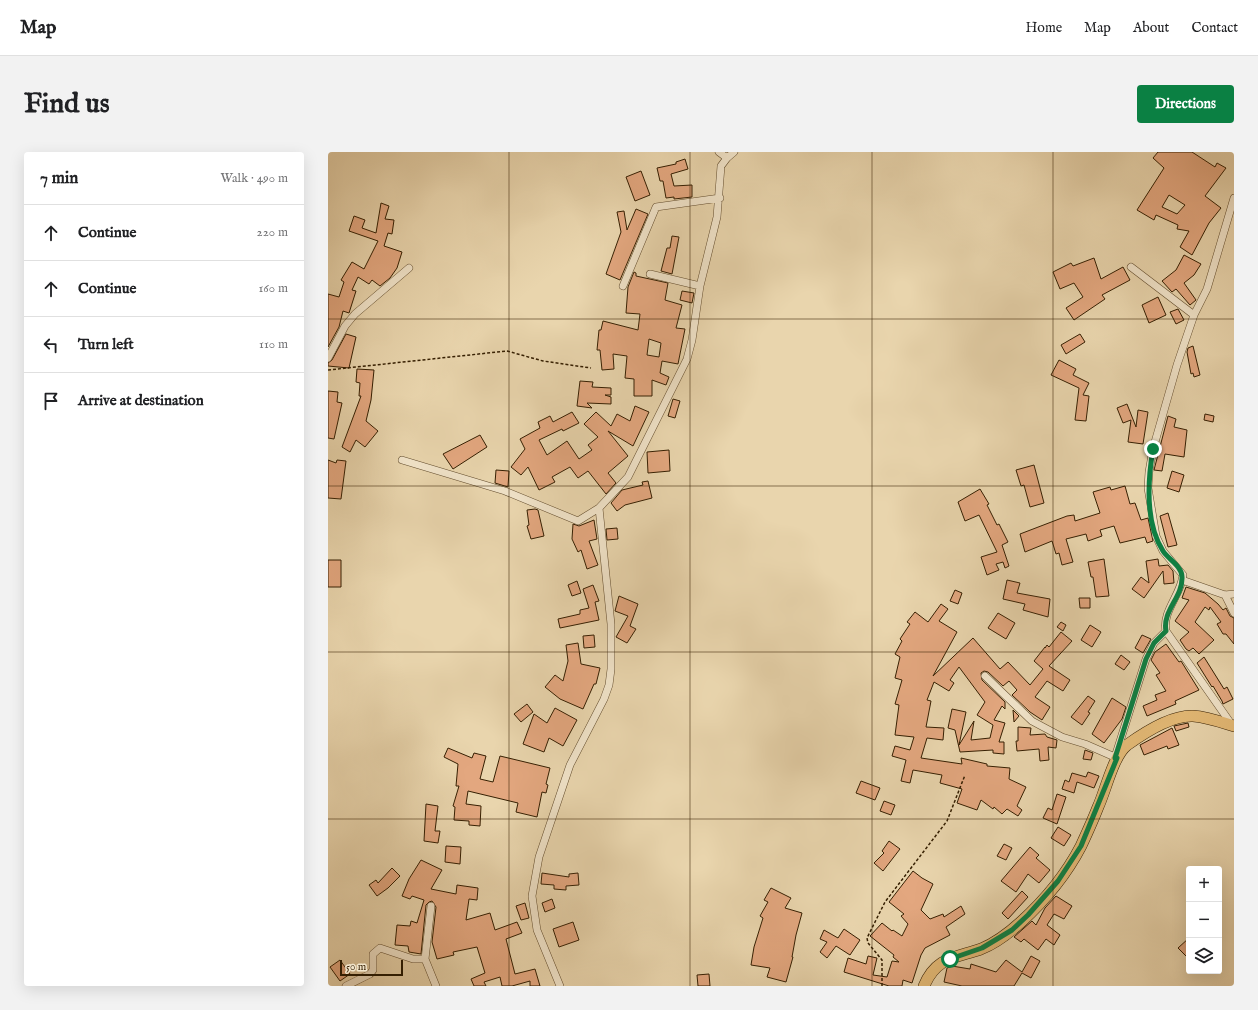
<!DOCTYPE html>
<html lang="en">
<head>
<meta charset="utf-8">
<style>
  body { margin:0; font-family:"IM FELL English",serif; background:#f2f2f2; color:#202124 }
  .controls { position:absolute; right:12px; bottom:12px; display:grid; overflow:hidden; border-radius:4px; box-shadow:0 4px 16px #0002 }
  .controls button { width:36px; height:36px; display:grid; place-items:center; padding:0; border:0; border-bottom:1px solid #e0e0e0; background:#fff; color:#202124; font:20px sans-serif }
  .scale { position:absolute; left:12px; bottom:10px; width:63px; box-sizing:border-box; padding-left:4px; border:2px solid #351f02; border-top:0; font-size:11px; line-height:14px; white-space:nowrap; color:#351f02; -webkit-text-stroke:3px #f1e4ca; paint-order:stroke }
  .stop { position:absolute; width:12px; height:12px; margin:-9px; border:3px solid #0b8043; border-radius:50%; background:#fff }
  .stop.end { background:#0b8043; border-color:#fff; box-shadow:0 1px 4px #0008 }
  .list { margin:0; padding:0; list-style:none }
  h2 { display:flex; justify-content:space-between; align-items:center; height:52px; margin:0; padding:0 16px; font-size:17px }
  h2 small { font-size:13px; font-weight:400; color:#757577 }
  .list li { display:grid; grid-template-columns:26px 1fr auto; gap:12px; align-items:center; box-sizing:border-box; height:56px; padding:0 16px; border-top:1px solid #e0e0e0 }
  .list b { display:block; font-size:15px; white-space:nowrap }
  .list em { font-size:13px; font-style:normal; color:#757577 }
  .icon { flex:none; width:22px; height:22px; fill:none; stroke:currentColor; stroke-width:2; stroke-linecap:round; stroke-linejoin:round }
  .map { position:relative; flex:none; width:906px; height:834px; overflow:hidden; border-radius:4px }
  header { display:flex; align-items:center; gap:24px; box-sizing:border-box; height:56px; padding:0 20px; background:#fff; border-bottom:1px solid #e0e0e0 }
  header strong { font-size:19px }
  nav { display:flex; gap:22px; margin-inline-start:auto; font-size:14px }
  .intro { display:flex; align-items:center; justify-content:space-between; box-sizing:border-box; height:96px; padding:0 24px }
  h1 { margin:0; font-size:28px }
  .button { padding:10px 18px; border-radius:4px; background:#0b8043; color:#fff; font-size:14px; font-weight:700 }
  main { display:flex; gap:24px; padding:0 24px }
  aside { flex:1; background:#fff; border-radius:4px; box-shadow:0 4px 16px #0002 }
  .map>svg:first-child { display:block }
  .building { fill:#e3a77f; stroke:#351f02; fill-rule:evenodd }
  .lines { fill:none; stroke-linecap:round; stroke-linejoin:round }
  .street-casing { stroke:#624c2d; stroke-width:8 }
  .primary-casing { stroke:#351f02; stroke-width:12 }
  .path { stroke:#351f02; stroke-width:1.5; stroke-dasharray:3 2; stroke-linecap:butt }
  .street { stroke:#f1e4ca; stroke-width:7 }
  .primary { stroke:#e4ba76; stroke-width:11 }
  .route { stroke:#0b8043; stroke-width:5 }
  .grid { fill:none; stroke:#351f02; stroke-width:1; stroke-opacity:0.55 }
</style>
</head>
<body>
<header>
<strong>Map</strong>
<nav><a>Home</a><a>Map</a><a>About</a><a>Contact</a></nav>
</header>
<div class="intro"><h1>Find us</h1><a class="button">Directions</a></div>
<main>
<aside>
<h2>7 min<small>Walk · 490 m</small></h2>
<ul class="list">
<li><svg class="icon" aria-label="ahead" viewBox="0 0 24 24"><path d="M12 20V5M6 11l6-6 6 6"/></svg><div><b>Continue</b></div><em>220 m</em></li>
<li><svg class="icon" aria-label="ahead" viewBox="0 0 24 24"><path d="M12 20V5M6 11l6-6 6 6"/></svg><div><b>Continue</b></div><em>160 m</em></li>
<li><svg class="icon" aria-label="left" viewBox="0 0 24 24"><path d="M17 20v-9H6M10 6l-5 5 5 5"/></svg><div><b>Turn left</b></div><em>110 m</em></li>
<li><svg class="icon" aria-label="arrive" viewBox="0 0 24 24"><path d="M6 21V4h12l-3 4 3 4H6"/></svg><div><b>Arrive at destination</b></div></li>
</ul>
</aside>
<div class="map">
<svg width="906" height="834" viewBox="0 0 906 834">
  <rect width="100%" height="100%" fill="#e9d5ad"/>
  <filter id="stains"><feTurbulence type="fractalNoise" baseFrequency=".005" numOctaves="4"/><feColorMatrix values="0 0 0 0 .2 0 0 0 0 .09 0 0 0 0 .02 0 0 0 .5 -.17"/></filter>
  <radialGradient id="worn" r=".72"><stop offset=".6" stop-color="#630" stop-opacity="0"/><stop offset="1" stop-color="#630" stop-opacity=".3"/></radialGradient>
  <path class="building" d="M830 0H864L887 15 889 11 898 16 877 44 893 56 881 71 864 103 852 95 861 79 849 77 850 73 828 63 826 68 809 58 836 16 825 6ZM841 43 857 53 849 62 834 55Z
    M357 7 360 17 343 22 346 34 364 33V45L346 47V45L338 46 335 29H332L329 16 348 12V10Z
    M313 19 322 43 307 49 298 25Z
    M53 51 61 54 57 67 66 68 64 82 60 81 56 94 74 100 69 116 62 126 52 134 44 128 41 132 30 125 24 138 28 139 21 161 15 159 11 175 0 195V142L11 145 16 130 13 128 24 110 36 117 50 89 21 79 26 64 37 68 34 76 48 81Z
    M308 57 320 62 292 128 278 122 293 80 289 60 296 59 299 78Z
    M344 84 351 85 344 122 333 119 339 96H342Z
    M856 103 873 112 866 123 856 131 868 148 862 153 848 137 844 140 834 129 848 118Z
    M766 106 773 127 795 115 802 128 774 143 777 147 746 168 738 156 755 145 746 131 732 137 725 120 743 111 745 114Z
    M306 120 308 121V124L340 131 337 148 354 153 348 176 357 177 350 212 334 209 332 221 341 225 338 233 324 228V244H306V227L297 226 299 204 285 202 286 217 274 218 272 198H269L271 178H273L275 169 310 178 312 162 298 161 300 135ZM321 187 333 191 331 205 319 203Z
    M354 139 366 141 364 151 352 148Z
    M830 145 838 163 821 171 814 153Z
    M850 157 856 168 848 172 842 160Z
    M18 182 28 185 21 216 0 214V211L4 208Z
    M752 182 757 190 738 202 733 193Z
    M865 194 872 223 866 225 865 221 863 222 859 200 860 196Z
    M731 208 748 217 745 223 761 231 755 243 761 244 758 269 747 268 751 236 723 223Z
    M29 217 46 218 43 248 38 269 50 279 37 295 28 288 22 300 14 295 33 244H31L32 231 28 230Z
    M252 229 265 230 264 235 283 236V243H277L283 245V252L259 251 264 256 249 254Z
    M0 239 10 240 9 250 14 251 6 287 0 286Z
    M345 247 352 249 347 266 340 264Z
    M799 252 808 275 810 258 820 260 815 292 800 290 803 268 795 271 789 256Z
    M307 254 321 260 305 294 280 279 300 304 280 321 288 331 278 342 260 319 250 326 242 315 224 325 227 330 211 338 200 315 193 323 183 315 197 297 192 287 212 276 210 270 222 264 225 270 244 260 251 271 235 279 234 277 211 288 219 303 239 289 251 307 264 298 260 293 270 285 256 272 268 260 283 274 289 262 302 269Z
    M877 262 886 264 885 270 876 268Z
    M840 264 848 267 846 275 859 278 856 305 837 302 834 319 826 318Z
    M152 283 159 295 125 317 115 302Z
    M341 298 342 319 320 321 319 300Z
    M0 308 8 311 9 308 18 309 13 347 0 346Z
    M706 313 716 351 702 355 696 333 693 334 688 318Z
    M168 318 181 319 180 335 167 331Z
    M844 319 856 323 851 340 839 336Z
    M320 329 324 346 297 353 289 359 283 351 294 338 315 333 314 330Z
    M797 334 802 352 807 351 813 368 820 366 825 389 819 391 817 385 792 391 786 374 772 378 774 384 760 389 758 382 738 387 745 410 734 413 731 401 728 402 724 389 697 400 692 382 739 364 746 363 747 369 772 361 765 340 782 335 783 338Z
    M652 337 661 352 659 353 669 373 671 372 680 390 674 393 681 414 677 416 675 410 668 412 671 418 659 423 653 405 669 400 651 363 637 369 630 350Z
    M207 357 210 358 216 384 203 387 199 374 201 373 199 358Z
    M840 361 849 393 840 395 832 364Z
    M266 368 269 387 261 389 270 413 259 417 253 398 250 400 244 387 245 372 251 374Z
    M289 376 290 387 279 388 278 377Z
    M776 407 781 444 768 445 765 425H763L760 410Z
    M830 407 831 414 840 413 845 419 846 431 836 432 835 419 816 446 804 437 813 425 821 431 818 409Z
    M0 408H13V435H0Z
    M679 428 692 431 689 441 722 447 720 465 695 458 697 452 675 447Z
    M249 429 253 441 244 444 240 433Z
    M265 433 271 449 267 450 271 468 232 476 230 467 252 462V458L261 456 255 437Z
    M858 435 877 441 890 452 895 458 898 456 902 464 906 466V492L898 482H895L889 472 893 470 882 455 881 458 877 455 867 470 886 488 871 502 865 496 861 499 858 497 852 488 861 480 847 469 861 448 854 446Z
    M627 438 634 441 630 452 622 449Z
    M291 444 310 452 302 474 308 477 299 491 288 485 300 464 287 459Z
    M751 446H762V456H752Z
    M613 452 620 457 611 469 629 480 605 524 645 486 672 517 680 510 702 533 715 517 706 509 717 495V496L719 493 721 495 733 480 744 489 721 514 742 528 735 539 719 529 707 545 722 555 714 568 702 560 684 543 689 538 681 529 675 534 660 520 656 519 653 521 654 528 677 550V557L674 554 666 568 677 571 671 590H676V602L665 601V598L632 600 627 578 620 576 624 557 638 560 631 593 646 569 643 588 662 586 665 573 649 563 657 550 631 515 622 528 626 531 621 539 606 530 599 548 603 549 598 575 616 576 615 588 599 586 593 606 634 612 633 606 659 612V614L682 616 681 627 698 635 689 654 694 658 690 664 679 657 674 662 666 655 665 657 653 648 649 658 629 651 634 637 612 631 614 623 585 618 582 631 573 629 578 608 564 604 567 594 582 598 586 585 567 583 571 553 567 552 574 528 567 526 572 505 567 502 574 489 572 487 582 472 579 470 587 460 600 470Z
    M670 461 687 471 678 487 660 476Z
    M733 470 738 473 735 479 729 475Z
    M762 473 773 480 764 495 753 488Z
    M266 483 267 495 256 496 255 484Z
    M814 483 823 487 815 501 807 496Z
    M250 491 253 512 272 516 268 532H266L255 557 232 547 217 535 227 523 235 529 240 509 238 493Z
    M838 492 851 510 853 509 871 538 847 549 848 552 819 564 815 554 829 548 827 543 838 539 828 523 832 521 823 508 827 500Z
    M793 503 802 510 796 518 787 512Z
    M876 505 896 537 899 535 905 547 895 552 894 549 885 534 884 535 869 511Z
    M760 544 767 549 760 560 762 561 754 573 743 565Z
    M784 546 798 555 794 567 776 591 764 582Z
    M199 552 205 560 193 570 186 562Z
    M227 556 249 568 235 594 221 586 216 600 195 592 206 562 219 571Z
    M685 558 691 564 686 570Z
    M860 571 861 575 848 579 846 574Z
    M690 575 703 576 702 583 717 582 719 585 729 588 728 596 720 595 721 608 712 609 711 597 689 599 688 589H690Z
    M844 576 851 593 840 597 839 594 816 603 812 593Z
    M120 596 144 606 146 601 158 604 152 627 165 630 172 604 222 616 218 632 220 633 218 641 214 640 209 665 188 660 190 651 140 639 138 652 153 654 152 674 141 673V669L126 668 127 655 125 654 131 634H128L130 612 116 605Z
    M757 598 765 601 763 608 755 607Z
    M760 620 771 624 766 636 749 630 746 641 734 637 737 628 741 630 744 621 758 625Z
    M533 629 552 636 547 648 528 641Z
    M729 642 738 645 729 672 715 666 720 656 724 658Z
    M556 649 567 653 563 663 552 659Z
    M98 652 110 654 107 679H112L110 691 96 689Z
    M730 675 743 683 736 694 723 686Z
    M561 689 572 697 555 719 546 711 556 701 554 699Z
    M676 692 684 696 678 708 669 704Z
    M118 694 133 695 132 712 117 710Z
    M702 695 711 703 708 706 722 718 711 731 700 722 688 740 673 729Z
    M93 708 114 718 103 737 128 742 129 733 150 736 149 748 141 747 138 768 162 761 167 778 189 770 194 781 178 787 187 822 207 817 212 834H202V829L184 834H174L172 825 156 830 158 834H146L143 827 157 821 149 795 125 800 126 803 109 807 104 790 108 755 104 749 101 750 98 753 93 802 81 800 80 794 67 793 69 773 82 774 83 769 89 771 96 748 84 744 82 747 74 744 81 727Z
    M64 716 72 724 60 736 49 744 41 733 48 728 50 731Z
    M585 719 594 726 605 732 593 758 602 767 615 762 616 765 633 754 637 762 618 775 622 783 597 796 593 803 584 831 575 828 574 834H561L516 820 520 806 538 812 540 804 549 806 545 823 559 825 564 809 571 810 565 805 566 803 542 784 554 771 564 779 565 778 574 784 580 772 573 764 576 762 561 750Z
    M214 721 241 725V722L250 721 251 733 238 734V738L226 737V733L213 732Z
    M443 736 463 746 457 756 474 761 468 783 464 805H465L458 830 439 825 442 816 423 813 426 795 435 766 432 764 440 750 436 748Z
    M694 739 700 745 680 767 674 761Z
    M728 744 744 754 736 767 726 762 719 773 732 783 726 793 718 787 710 798 696 787 693 790 686 785 704 769 708 773 717 756Z
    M224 747 227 756 217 760 214 751Z
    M197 751 201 766 193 768 188 754Z
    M245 770 251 788 231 795 225 777Z
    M516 777 532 788 522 803 508 794 499 806 492 800 499 790 492 787 496 778 510 786Z
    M861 786V807L850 796Z
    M703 804 712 809 703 826 694 821 686 834H634L616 830 619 816 624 814 642 817 643 812 668 820 678 808 694 820Z
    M12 808 22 822 12 829 2 815Z
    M381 822 382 834H370L369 823Z"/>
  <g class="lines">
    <g class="street-casing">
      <path id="street" d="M391 0 399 6
        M803 115 866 163
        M322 122 372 134
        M295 134 328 55 392 46
        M0 206 17 174 27 162 81 116
        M74 308 177 339 250 369 271 356
        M854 428 897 443 906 442
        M897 443 906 461
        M657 524 704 569 734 585 757 592 789 606
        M904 573 838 479C834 459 853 443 855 423L835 399 828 384 820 336 821 320 825 297 849 213 866 163 879 137 906 46
        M788 602 818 507 826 491 838 479
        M97 807 103 754
        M18 834 42 822 45 818V802L52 796 85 807H97L108 834
        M232 834 209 778 204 744 211 705 242 613 276 547 281 533 283 517V472L271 356 300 325 359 207 364 188 372 134 389 65 393 14 399 6 406 0"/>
    </g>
    <g class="primary-casing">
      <path id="primary" d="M596 834C608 805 627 806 653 797 668 791 682 780 693 770 716 749 739 721 753 694 759 681 765 668 770 655 778 638 785 604 799 593 817 580 843 563 865 564 879 565 893 570 906 574"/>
    </g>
    <path class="path" d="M0 218 179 199 215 209 263 216
      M554 834V808L540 791 539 786 557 750 619 669 637 623"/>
    <use href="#street" class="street"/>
    <use href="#primary" class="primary"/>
  </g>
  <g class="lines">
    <path class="route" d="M622 807 654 796 684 778 700 763 730 729 753 694 789 606H787L818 507 826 491 838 479C834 459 855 445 854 425 854 414 840 407 835 399 817 371 820 327 825 297"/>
  </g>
  <path class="grid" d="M181 0V834M362 0V834M544 0V834M725 0V834M0 167H906M0 334H906M0 500H906M0 667H906"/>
  <rect width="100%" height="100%" filter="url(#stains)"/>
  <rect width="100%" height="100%" fill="url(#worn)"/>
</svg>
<div class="controls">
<button>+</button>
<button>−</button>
<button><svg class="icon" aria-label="layers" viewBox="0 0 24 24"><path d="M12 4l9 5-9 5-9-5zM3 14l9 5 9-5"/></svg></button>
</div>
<div class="scale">50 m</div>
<div class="stop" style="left:622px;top:807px"></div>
<div class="stop end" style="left:825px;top:297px"></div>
</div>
</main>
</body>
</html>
